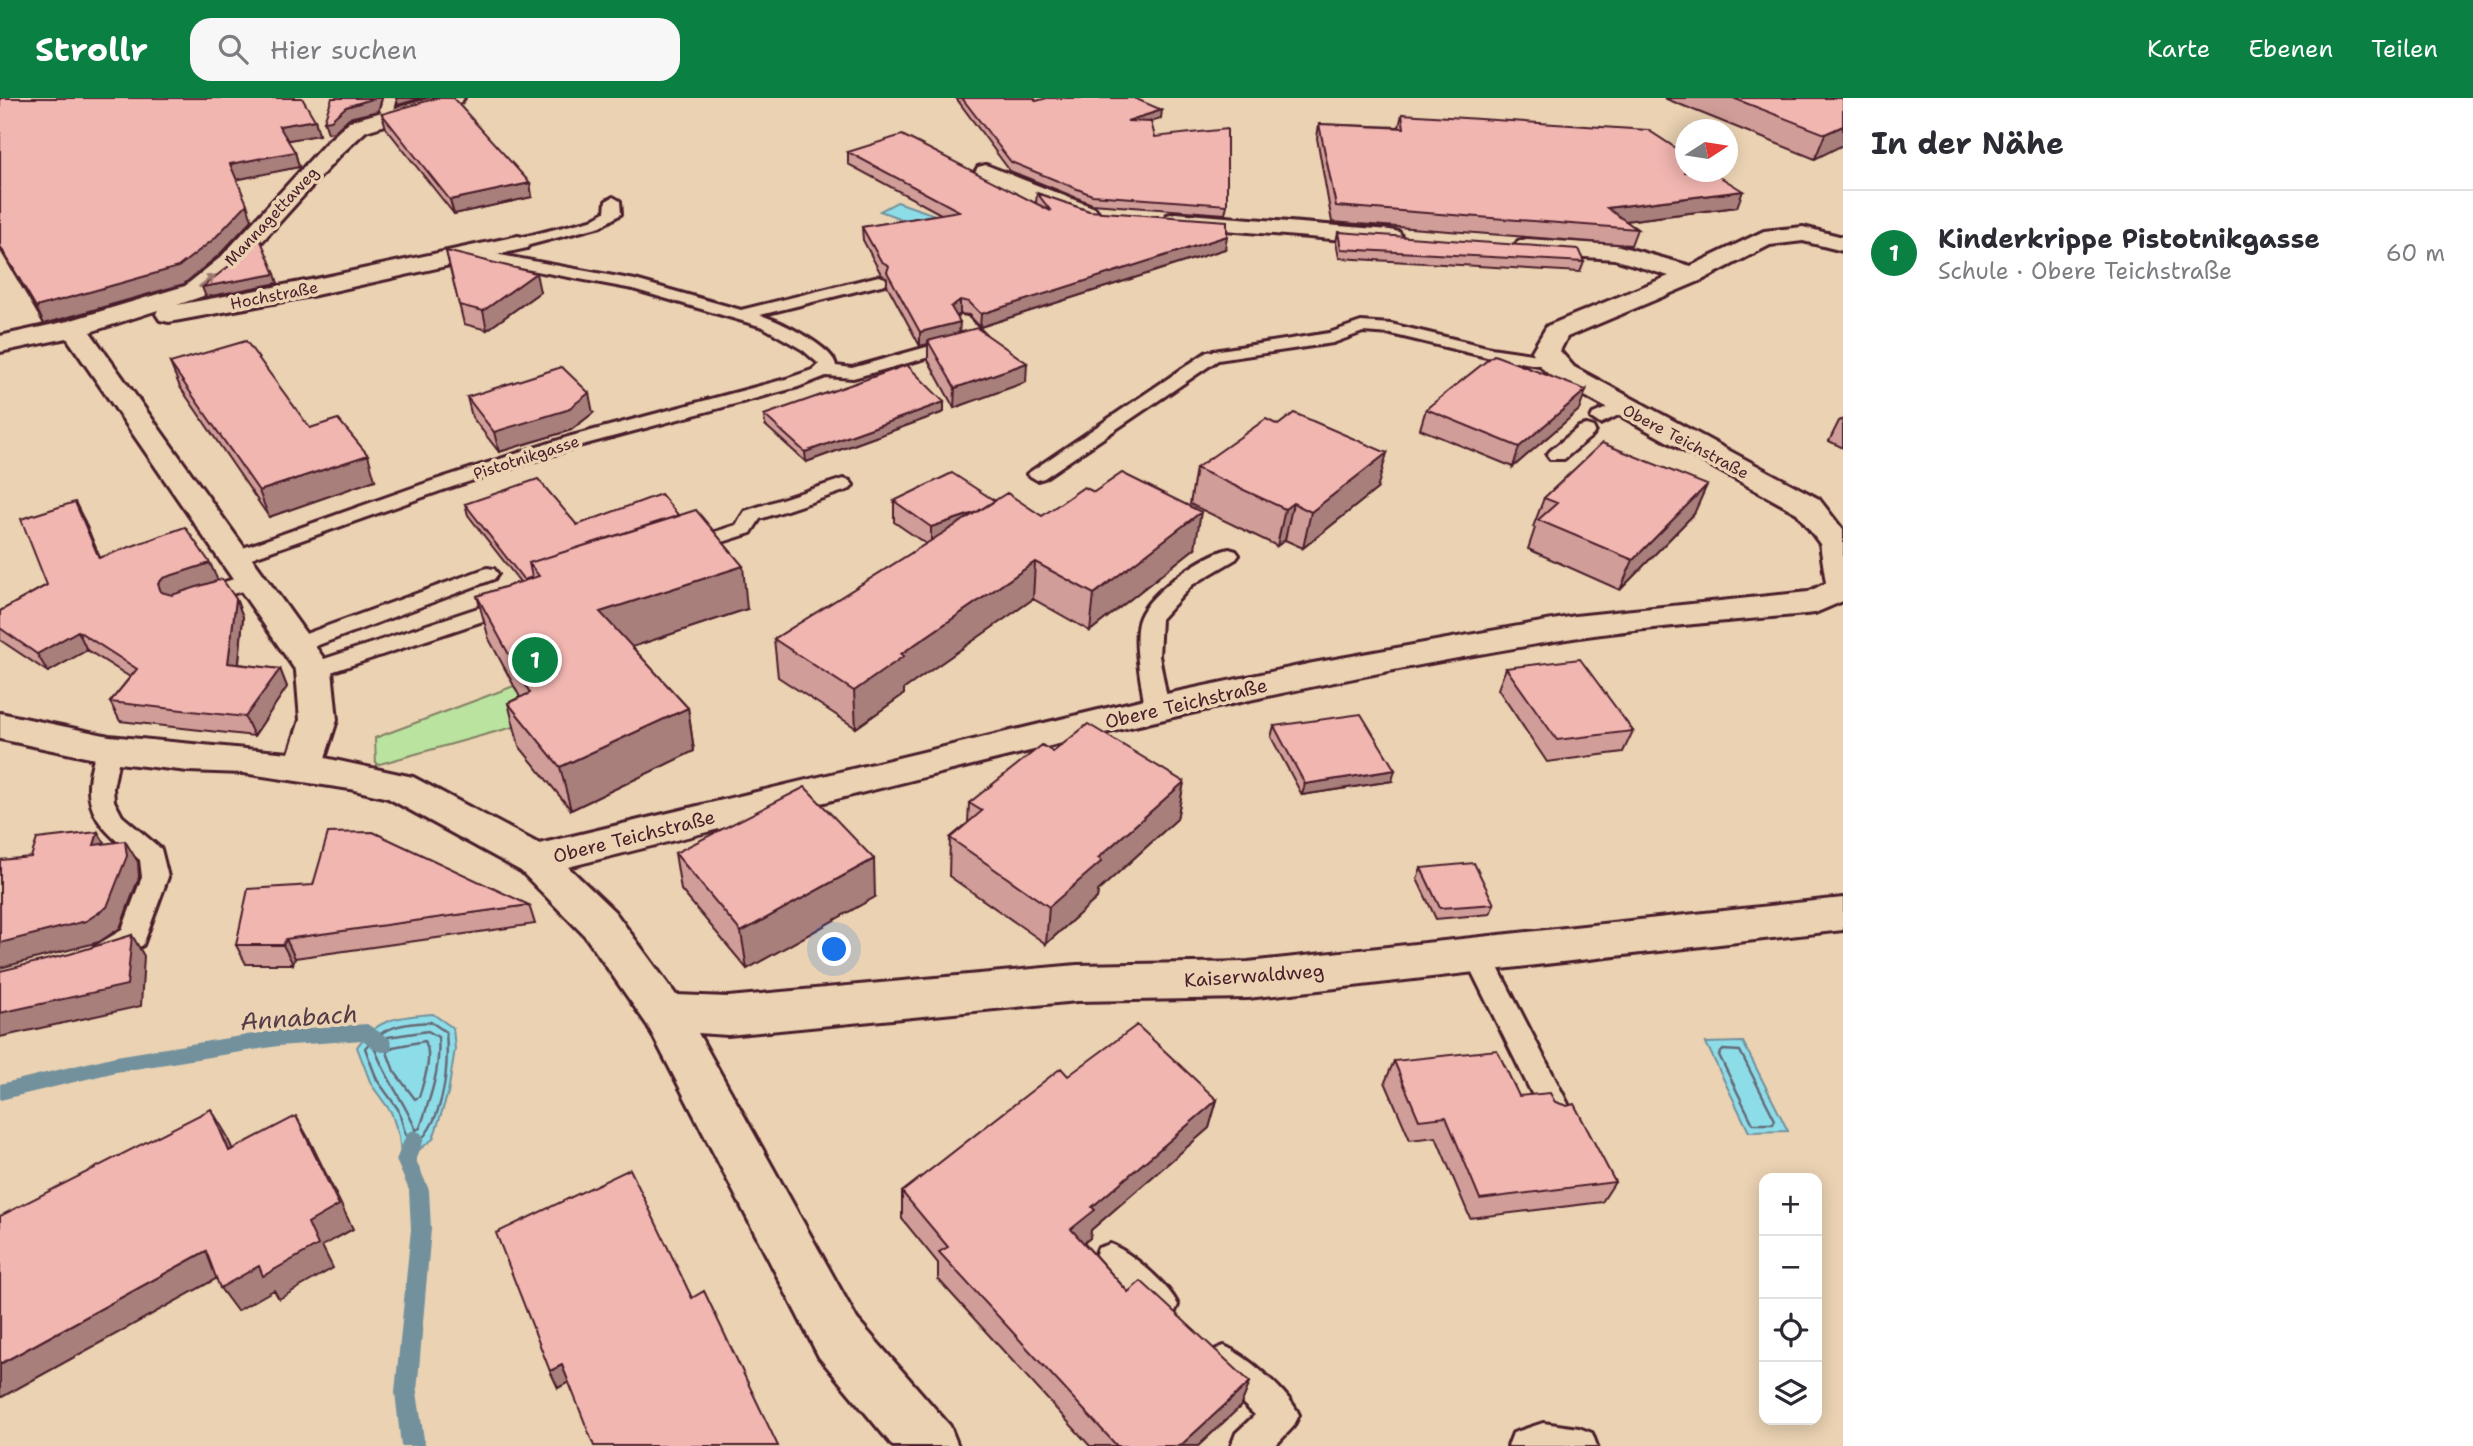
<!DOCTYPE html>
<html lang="de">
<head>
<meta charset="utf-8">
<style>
  body { margin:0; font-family:"Shantell Sans",sans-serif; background:#f7f7f7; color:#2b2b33 }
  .controls { position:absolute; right:21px; bottom:21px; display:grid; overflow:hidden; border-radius:14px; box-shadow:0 4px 18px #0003 }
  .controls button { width:63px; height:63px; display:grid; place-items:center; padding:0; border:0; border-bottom:2px solid #e1e1e2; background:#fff; color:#2b2b33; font:35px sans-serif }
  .compass { position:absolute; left:1675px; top:21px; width:63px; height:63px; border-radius:50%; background:#fff; box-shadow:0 4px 18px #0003; rotate:78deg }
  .you { position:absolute; left:835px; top:852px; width:24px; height:24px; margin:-18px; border:5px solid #fff; border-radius:50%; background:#1a73e8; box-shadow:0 0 0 10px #1a73e833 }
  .badge { display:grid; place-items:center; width:46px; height:46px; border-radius:50%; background:#0b8043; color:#fff; font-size:23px; font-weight:700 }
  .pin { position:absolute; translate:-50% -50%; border:4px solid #fff; box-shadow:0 2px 7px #0006 }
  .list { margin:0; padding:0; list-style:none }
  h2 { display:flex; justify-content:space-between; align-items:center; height:91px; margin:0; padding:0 28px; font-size:30px }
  h2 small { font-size:23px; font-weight:400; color:#7c7c81 }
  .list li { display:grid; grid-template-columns:46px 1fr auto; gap:21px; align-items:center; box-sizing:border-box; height:126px; padding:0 28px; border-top:2px solid #e1e1e2 }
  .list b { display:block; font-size:26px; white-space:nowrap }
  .list p { margin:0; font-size:23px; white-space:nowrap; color:#7c7c81 }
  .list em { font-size:23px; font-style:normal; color:#7c7c81 }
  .icon { flex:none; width:38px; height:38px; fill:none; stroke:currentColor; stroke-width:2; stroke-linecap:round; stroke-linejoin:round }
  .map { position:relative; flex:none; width:1843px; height:1348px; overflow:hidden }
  header { display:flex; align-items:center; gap:42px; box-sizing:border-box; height:98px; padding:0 35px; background:#0b8043; color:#fff }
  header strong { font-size:33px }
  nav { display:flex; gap:38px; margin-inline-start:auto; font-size:24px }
  .search { width:490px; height:63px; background:#f7f7f7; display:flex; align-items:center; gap:18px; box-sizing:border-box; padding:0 24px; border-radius:21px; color:#7c7c81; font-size:26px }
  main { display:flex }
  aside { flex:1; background:#fff }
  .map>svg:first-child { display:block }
  .green { fill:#bae39f; stroke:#828165; stroke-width:2 }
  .water { fill:#8ddde9; stroke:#72919d; stroke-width:2 }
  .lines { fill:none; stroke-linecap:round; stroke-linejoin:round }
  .shore { stroke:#656b77; stroke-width:2.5 }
  .stream { fill:#72919d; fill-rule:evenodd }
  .lane-casing { stroke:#4a1f2b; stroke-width:6 }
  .street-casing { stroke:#4a1f2b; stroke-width:6 }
  .lane { fill:#ead2b2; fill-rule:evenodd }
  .street { fill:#ead2b2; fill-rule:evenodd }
  .wall { fill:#d09d98; stroke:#4a1f2b; stroke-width:2 }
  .shaded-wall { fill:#a97f7c; stroke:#4a1f2b; stroke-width:2 }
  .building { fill:#f2b6b1; stroke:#4a1f2b; stroke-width:2 }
  .oneway { fill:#9a786e }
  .labels { text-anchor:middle; stroke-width:7; stroke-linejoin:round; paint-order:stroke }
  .far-street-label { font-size:16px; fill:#4a1f2b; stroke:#ead2b2 }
  .street-label { font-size:19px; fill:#4a1f2b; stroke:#ead2b2 }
  .near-water-label { font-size:24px; font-style:italic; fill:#543c48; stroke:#ead2b2 }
</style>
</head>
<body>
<header>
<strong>Strollr</strong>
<div class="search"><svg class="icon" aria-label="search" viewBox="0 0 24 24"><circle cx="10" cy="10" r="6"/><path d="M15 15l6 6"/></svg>Hier suchen</div>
<nav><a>Karte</a><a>Ebenen</a><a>Teilen</a></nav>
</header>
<main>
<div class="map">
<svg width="1843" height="1348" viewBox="0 0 1843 1348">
  <rect width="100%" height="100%" fill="#ead2b2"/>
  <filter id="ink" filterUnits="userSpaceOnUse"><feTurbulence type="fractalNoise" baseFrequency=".0143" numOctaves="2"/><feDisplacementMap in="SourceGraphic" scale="14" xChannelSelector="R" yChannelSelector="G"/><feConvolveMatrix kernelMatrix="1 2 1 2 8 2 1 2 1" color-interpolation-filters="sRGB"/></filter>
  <g filter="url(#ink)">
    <path class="green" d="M514 588 542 621 376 667 375 640Z"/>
    <path class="water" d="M897 104 935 117 918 127 880 113Z
      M433 916 453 930 455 951 448 995 433 1041 406 1062 401 1057 399 1038 391 1014 371 986 357 949C377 919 400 919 433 916Z
      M1743 944 1788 1033 1749 1034 1706 945Z"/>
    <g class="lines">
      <path class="shore" d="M431 924 446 934C449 972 444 1029 410 1051L398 1011 377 982 365 950C382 928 405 925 431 924Z
        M428 933 438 939C441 971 430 1000 420 1030L416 1032C404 1003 386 981 375 951L388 939Z
        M425 943C433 960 424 982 419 999L415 1001 394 973 387 954 393 949Z
        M1723 952 1740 953 1775 1022 1773 1026H1753L1719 957Z"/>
      <path class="stream" d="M367 926 390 941 392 947 390 953C378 957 372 949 363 942L278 948 116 974 0 1002V986L116 958 278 932Z
        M414 1032 421 1035 424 1041 416 1062 429 1092 431 1131 417 1294 425 1348H401L395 1294 411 1131 409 1092 396 1062 407 1035Z"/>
      <g class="lane-casing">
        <path id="lane" d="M383 0H397L394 12 398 17 396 20H386L380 12Z
          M613 99 620 103 621 116 601 128 518 150 510 145 512 142 591 122 605 114 606 103Z
          M473 152 635 182 741 212 879 178 885 180 887 183 885 186 760 217C778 222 835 250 836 268L852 270 966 238 953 223 961 218 967 219 987 240 984 244 853 280 826 278 798 289 582 347 443 392 240 464H226L223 460 226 456 429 384 568 339 786 281 812 272 819 266 803 252 763 229 633 191 467 160 465 157 467 154Z
          M1361 224 1391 226 1491 250 1552 259 1561 264 1552 269 1491 260 1391 236 1363 234 1333 245 1218 262 1044 380 1037 382 1027 376 1207 254 1329 235Z
          M1623 303 1632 308 1629 312 1600 326 1591 320 1593 316Z
          M1586 327 1593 329 1595 333 1593 337 1564 361H1550L1547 357 1550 353 1579 329Z
          M843 381 850 383 853 387 850 391 760 421 751 435 688 455 681 453 678 449 681 445 736 427 745 413Z
          M1229 451 1236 453 1239 457 1236 461 1192 487 1161 521 1159 558 1169 610 1165 616 1157 618 1149 616 1145 610C1142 587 1131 539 1140 519 1151 493 1203 457 1229 451Z
          M487 470 494 471 498 476 494 481 305 552 297 554 289 552 286 547 289 542Z
          M250 476 258 478 261 483 258 488 197 507 189 505 186 500 189 495Z
          M514 498 522 500 525 505 522 510 322 577 314 579 306 577 303 572 306 567Z
          M109 643 118 645 121 651 113 690 114 703 122 718 161 751 168 779 143 847 105 867 95 864 91 856 95 848 122 832 142 779 140 762C110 737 83 720 90 677 92 666 95 654 100 645Z
          M1477 845 1487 848 1567 1004 1571 1013 1567 1022 1556 1026 1545 1022 1463 856 1467 848Z
          M1110 1146C1131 1154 1169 1187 1178 1207L1173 1218 1161 1223C1141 1215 1102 1181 1094 1161L1098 1150Z
          M1224 1248C1246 1257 1290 1295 1299 1317L1293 1329 1275 1348H1231L1236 1335 1255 1317 1212 1277 1207 1265 1212 1253Z
          M1543 1325 1579 1330 1592 1335 1597 1348H1508L1513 1335Z"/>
      </g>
      <g class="street-casing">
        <path id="street" d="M432 0H464L461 4 366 33 340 57 239 169 203 198 177 207 311 182 518 138 527 140 530 145 527 150 311 198 169 224 160 222 156 216 158 212 90 234 332 572 337 622 325 660 413 679 539 746 1157 598 1313 565 1575 518 1808 494 1826 485 1820 446 1797 415 1554 281 1542 270 1532 253 1547 228 1669 178 1614 161 1527 155 1518 153 1515 148 1518 143 1527 141 1616 147 1691 168 1764 133 1803 129 1843 139V153L1803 143 1770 147 1702 182 1567 239 1560 253 1574 269 1819 401 1843 432V503L1815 515C1735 523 1653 528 1573 540 1234 594 901 686 568 769L615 814 676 897 728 899 1077 867 1248 864 1843 800V832L1248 900 1077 903 728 937 698 935 857 1221 950 1328 958 1348H893L819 1259 648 928 585 838 521 773 388 700 350 691 243 675 188 673 109 664 0 641V615L109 638 289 655 300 622 296 573 67 240 0 254V238L68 223 185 188 221 159 324 47 350 23Z
          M986 67 1095 110 1099 115 1095 120C1068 127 1005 91 978 79L975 74 978 69Z
          M1175 115 1390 132 1399 134 1402 139 1399 144 1390 146 1167 127 1163 122 1167 117Z"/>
      </g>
      <use href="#lane" class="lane"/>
      <use href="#street" class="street"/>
    </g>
    <path class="wall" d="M0 0 315 22 319 37 287 42 295 54 299 69 236 81 252 122 219 157 184 186 44 226 0 151Z
      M956 0H1034L1036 3 1161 20 1150 24 1155 39 1227 107 1225 116 1092 106 1010 73Z
      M1664 0H1843L1815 61Z
      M382 16 530 85 532 99 454 116 386 30Z
      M1402 16 1737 109 1625 123 1637 131 1631 147 1332 124 1317 40 1319 26 1399 29Z
      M848 54 1036 105 1037 95 1089 113 1225 151 980 229 969 217 960 216 956 218 959 234 1026 284 954 310 928 262V246L920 248 887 187V180L881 176 863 142 862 129 941 116 848 66Z
      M1338 134 1584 164 1580 174 1339 160 1336 144Z
      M446 153 540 194 487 232 464 226Z
      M170 265 310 330 375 382 269 419 180 289Z
      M1586 292 1579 312 1513 369 1420 331 1426 311Z
      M467 299 593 315 571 332 499 354 472 319Z
      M944 314 806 364 765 327 764 317Z
      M1843 321V350L1829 343 1839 323Z
      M1196 370 1377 391 1303 450 1285 442 1277 448 1190 406Z
      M1544 400 1694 416 1620 492 1528 451 1535 430 1533 429Z
      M894 403H995L1042 418 1195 450 1090 533 1033 501 904 591V596L856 630 778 579 774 541 926 446 894 424Z
      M465 406 577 427 747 511 632 549 688 610 694 653 571 712 519 648 508 605 520 599 489 541 477 498 520 484 468 417Z
      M84 422 100 460 218 483 236 501 243 519 239 566 280 571 287 589 254 638 120 623 110 604 130 579 87 552 48 574 0 542V513L47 487Z
      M1506 570 1633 633 1623 654 1547 664 1498 591Z
      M1274 628 1392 683 1302 697 1271 639Z
      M1053 654 1184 684 1177 721 1098 793 1097 800 1046 846 949 778 950 740 968 725 969 705Z
      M675 755 875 799 747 871 681 792Z
      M1421 770 1494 806 1490 816 1436 821 1417 781Z
      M529 807 535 826 295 860 293 866H246L236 847Z
      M1394 963 1519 998 1555 1004 1567 1008 1615 1084 1602 1104 1470 1120 1436 1039 1410 1042 1385 984Z
      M1068 978 1217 1002 1209 1030 1091 1132 1090 1140 1084 1145 1128 1194 1250 1284 1240 1309 1198 1348H1090L938 1181V1165L902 1121V1094Z"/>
    <path class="shaded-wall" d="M375 0H382L378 13 349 20 334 34 328 35 324 23 346 9Z
      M396 0H422L398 7Z
      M1162 12 1161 20 1127 31V23Z
      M315 22 319 37 283 43 279 28Z
      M1843 28V47L1815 61 1825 36Z
      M295 54 299 69 235 82 230 66Z
      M530 85 532 99 454 116 450 102Z
      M1743 93 1737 109 1601 126 1607 110Z
      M247 106 252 122 219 157 184 186 44 226 36 209Z
      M1227 138 1225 151 980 229 981 216Z
      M536 175 540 194 487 232 483 213Z
      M275 176 278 185 206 199 202 189Z
      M960 202V216L950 223 951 209Z
      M960 224 959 237 928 243V246L920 248V234Z
      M1027 265 1026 284 954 310 955 290Z
      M1586 292 1579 312 1513 369 1519 349Z
      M589 295 593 315 571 332 499 354 494 334Z
      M944 304V314L806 364 805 354Z
      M1387 355 1377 391 1303 450 1311 414Z
      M368 357 375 382 269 419 259 393Z
      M1707 387 1694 416 1620 492 1633 462Z
      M75 404 84 422 108 479 99 460Z
      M1293 405 1285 442 1277 448 1285 411Z
      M1000 407 931 450V429Z
      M1201 414 1195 450 1090 533 1094 496Z
      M1035 464 1033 501 904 591V596L856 630 854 593 901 556Z
      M210 465 218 483 171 499 161 494 158 486 163 480Z
      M743 468 747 511 608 557 600 514Z
      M236 501 243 519 237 584 228 565Z
      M78 533 87 552 48 574 37 556Z
      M280 571 287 589 254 638 245 619Z
      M688 610 694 653 571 712 560 669Z
      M1395 672 1392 683 1302 697 1305 686Z
      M1184 684 1177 721 1098 793 1097 800 1046 846 1049 809 1098 760Z
      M98 734 111 755 94 747Z
      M125 743 138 764 139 779 120 830 99 844 0 870V845Z
      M874 761 875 799 747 871 741 834Z
      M132 837 144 858 141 908 0 939V915Z
      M286 841 295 860 293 866 283 847Z
      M1217 1002 1209 1030 1091 1132 1090 1140 1067 1158 1071 1131 1092 1109Z
      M211 1011 226 1036 244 1078 229 1053Z
      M296 1018 310 1043 353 1131 322 1148 333 1170 279 1201 274 1192 237 1213 220 1190 308 1125Z
      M206 1153 223 1177 2 1299 0 1298V1266Z
      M562 1267 569 1284 558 1290 550 1273Z
      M1250 1284 1240 1309 1198 1348H1180Z"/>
    <path class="building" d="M0 0H302L315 22 279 28 295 54 230 66 247 106 214 141 178 169 36 209 0 148Z
      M332 0H375L346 9 331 22 324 23Z
      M437 0H453L530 85 450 102 382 16Z
      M962 0H1034L1036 3 1047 0H1134L1162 12 1127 23 1151 24 1155 39 1227 31V107L1092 97 1011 64Z
      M1733 0H1843V28L1825 36Z
      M1402 16 1648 32 1685 56V74H1712L1743 93 1607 110 1637 131 1336 108 1319 26 1404 30Z
      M902 37 1051 113 1037 95 1089 113 1227 123V138L981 216 969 204 960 202 951 209 960 224 920 234 887 174 889 168 881 163 862 129 959 113 848 54Z
      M1338 134 1578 151 1584 164 1341 151Z
      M259 138 275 176 202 189 238 161Z
      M446 153 536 175 483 213 459 207Z
      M977 230 1027 265 955 290 928 243Z
      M246 243 310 330 338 321 368 357 259 393 170 265Z
      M1494 257 1586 292 1519 349 1426 311Z
      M907 267 944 304 805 354 764 317Z
      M562 269 589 295 567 312 494 334 467 299Z
      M1294 315 1387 355 1311 414 1293 405 1285 411 1196 370 1266 321 1278 327Z
      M1602 345 1707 387 1633 462 1538 422 1557 405 1544 400Z
      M952 375 995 403 977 414 931 429 894 403Z
      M1122 375 1201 414 1094 496 1035 464 901 556 904 558 854 593 774 541 1007 395 1042 418 1084 389 1094 394Z
      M538 381 577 427 661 396 679 418 529 465 532 479 524 482 465 406Z
      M75 404 99 460 185 429 210 465 163 480 158 486 161 494 172 497 222 481 236 501 228 565 280 571 245 619 110 604 137 571 78 533 37 556 0 530V513L47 487 21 421Z
      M696 412 743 468 600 514 688 610 560 669 508 605 530 595 477 498 539 478 529 465Z
      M1580 561 1633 633 1557 642 1506 570Z
      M1361 616 1395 672 1305 686 1274 628Z
      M1088 626 1184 684 1098 760 1102 763 1049 809 950 740 982 713 969 705 1042 647 1053 654Z
      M805 689 874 761 741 834 675 755Z
      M98 734 94 747 125 743 127 758 107 809 86 823 0 845V762L31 759 37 741Z
      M373 734 529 807 286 841 283 847H236L248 791 313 787 328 735Z
      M1474 765 1494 806 1440 810 1421 770Z
      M132 837 127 887 0 915V873L70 856Z
      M1137 927 1217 1002 1092 1109 1095 1112 1071 1131 1128 1194 1141 1183 1250 1284 1180 1348H1117L939 1154 948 1149 902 1094 1061 970 1068 978Z
      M1497 952 1519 998 1550 995 1555 1004 1567 1008 1574 1006 1615 1084 1480 1101 1446 1019 1419 1022 1394 963Z
      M211 1011 229 1053 296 1018 339 1107 308 1125 318 1147 263 1178 259 1168 220 1190 206 1153 0 1266V1118Z
      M630 1071 692 1200 704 1193 778 1348H594L562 1267 550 1273 496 1135Z"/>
    <defs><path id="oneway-solid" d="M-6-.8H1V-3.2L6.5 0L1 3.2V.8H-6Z" transform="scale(1.75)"/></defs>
    <use class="oneway" href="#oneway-solid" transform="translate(207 183) rotate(-37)"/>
  </g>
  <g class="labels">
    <g class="far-street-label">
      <text transform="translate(271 118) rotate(-47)" y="6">Mannagettaweg</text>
      <text transform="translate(274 197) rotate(-11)" y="6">Hochstraße</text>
      <text transform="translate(1686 343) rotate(28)" y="6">Obere Teichstraße</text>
      <text transform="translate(526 359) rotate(-18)" y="6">Pistotnikgasse</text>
    </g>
    <g class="street-label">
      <text transform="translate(1186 605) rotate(-13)" y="7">Obere Teichstraße</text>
      <text transform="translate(634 738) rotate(-14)" y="7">Obere Teichstraße</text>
      <text transform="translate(1254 877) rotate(-4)" y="7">Kaiserwaldweg</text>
    </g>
    <g class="near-water-label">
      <text transform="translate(299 920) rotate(-4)" y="8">Annabach</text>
    </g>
  </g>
</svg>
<div class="controls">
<button>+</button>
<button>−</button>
<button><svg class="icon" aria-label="locate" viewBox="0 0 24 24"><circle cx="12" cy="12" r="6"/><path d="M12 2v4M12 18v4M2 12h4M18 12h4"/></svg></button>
<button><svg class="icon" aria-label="layers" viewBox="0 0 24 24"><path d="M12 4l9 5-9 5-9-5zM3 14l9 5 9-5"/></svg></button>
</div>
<svg class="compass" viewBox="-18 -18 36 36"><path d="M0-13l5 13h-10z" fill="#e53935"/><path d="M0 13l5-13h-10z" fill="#7c7c81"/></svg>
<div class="you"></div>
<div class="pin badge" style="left:535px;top:562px">1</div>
</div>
<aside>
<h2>In der Nähe<small></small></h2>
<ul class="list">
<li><span class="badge">1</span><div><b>Kinderkrippe Pistotnikgasse</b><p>Schule · Obere Teichstraße</p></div><em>60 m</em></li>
</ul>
</aside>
</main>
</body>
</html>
